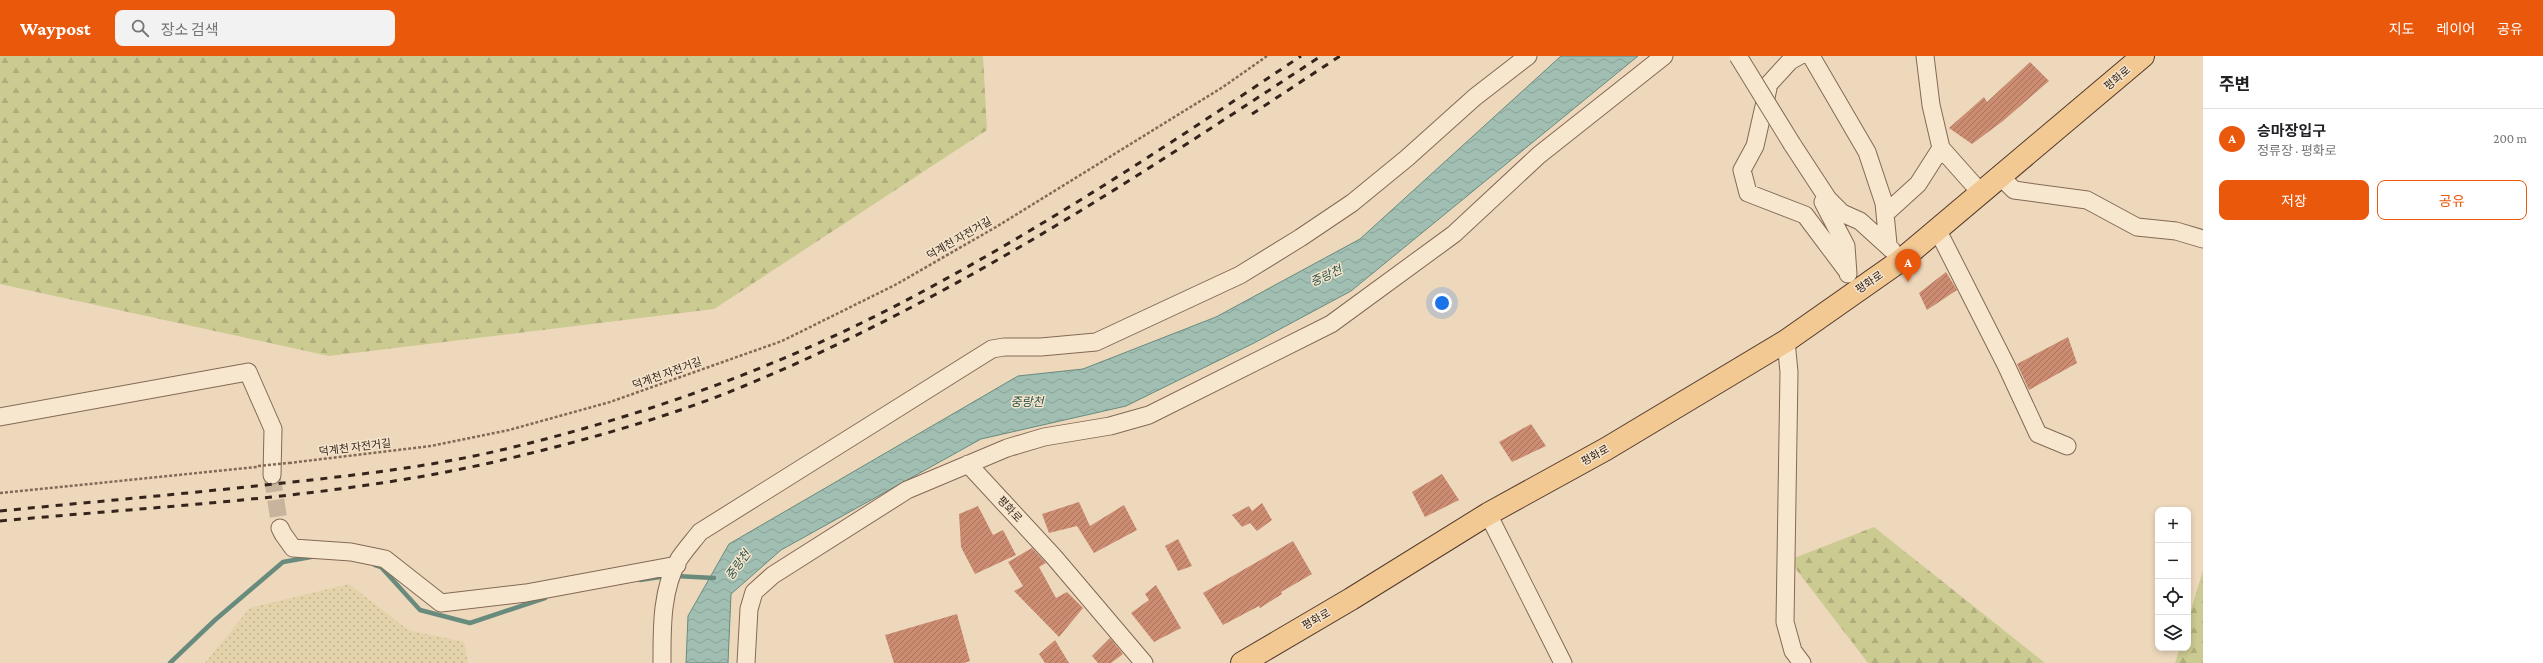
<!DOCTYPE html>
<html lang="ko">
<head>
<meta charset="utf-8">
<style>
  body { margin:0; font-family:"Crimson Pro","Noto Sans KR",serif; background:#f2f2f2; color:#202124 }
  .controls { position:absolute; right:12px; bottom:12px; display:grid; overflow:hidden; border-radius:8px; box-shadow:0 2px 6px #0003 }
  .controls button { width:36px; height:36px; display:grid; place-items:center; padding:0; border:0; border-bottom:1px solid #e0e0e0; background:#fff; color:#202124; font:20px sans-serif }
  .you { position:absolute; left:1442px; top:247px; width:14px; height:14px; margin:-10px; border:3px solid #fff; border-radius:50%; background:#1a73e8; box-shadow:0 0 0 6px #1a73e833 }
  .badge { display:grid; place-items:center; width:26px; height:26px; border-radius:50%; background:#ea580c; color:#fff; font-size:13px; font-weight:700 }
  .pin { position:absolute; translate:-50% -33px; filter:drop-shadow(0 1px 2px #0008) }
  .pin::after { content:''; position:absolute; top:21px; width:14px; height:12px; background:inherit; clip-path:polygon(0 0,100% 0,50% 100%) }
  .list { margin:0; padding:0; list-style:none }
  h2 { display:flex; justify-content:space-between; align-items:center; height:52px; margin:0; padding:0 16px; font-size:17px }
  h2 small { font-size:13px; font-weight:400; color:#757577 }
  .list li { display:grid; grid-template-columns:26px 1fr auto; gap:12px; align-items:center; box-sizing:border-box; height:60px; padding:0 16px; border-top:1px solid #e0e0e0 }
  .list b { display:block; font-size:15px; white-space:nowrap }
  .list p { margin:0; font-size:13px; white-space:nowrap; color:#757577 }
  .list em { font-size:13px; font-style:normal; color:#757577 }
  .actions { display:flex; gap:8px; padding:12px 16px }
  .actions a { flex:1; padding:9px 0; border:1px solid #ea580c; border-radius:8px; text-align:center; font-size:14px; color:#ea580c }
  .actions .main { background:#ea580c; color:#fff }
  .icon { flex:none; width:22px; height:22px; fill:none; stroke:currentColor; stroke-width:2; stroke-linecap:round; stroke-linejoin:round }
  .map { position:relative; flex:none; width:2203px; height:607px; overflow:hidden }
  header { display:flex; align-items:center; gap:24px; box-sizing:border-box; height:56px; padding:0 20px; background:#ea580c; color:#fff }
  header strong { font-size:19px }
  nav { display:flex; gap:22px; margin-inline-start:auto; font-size:14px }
  .search { width:280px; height:36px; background:#f2f2f2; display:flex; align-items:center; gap:10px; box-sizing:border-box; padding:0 14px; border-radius:8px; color:#757577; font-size:15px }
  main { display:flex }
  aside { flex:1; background:#fff }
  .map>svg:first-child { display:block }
  .farmland { fill:url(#farmland-dots) }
  .forest { fill:url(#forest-firs) }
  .water { fill:url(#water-waves); stroke:#688b7e }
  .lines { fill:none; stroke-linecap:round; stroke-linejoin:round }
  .stream { stroke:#688b7e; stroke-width:4.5 }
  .building { fill:url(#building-hatch) }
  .minor-tunnel { stroke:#c8b49c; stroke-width:17; stroke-dasharray:17 8; stroke-linecap:butt }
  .minor-casing { stroke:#846956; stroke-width:19 }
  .major-casing { stroke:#52382b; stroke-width:24 }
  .path { stroke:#846956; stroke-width:2.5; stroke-dasharray:3 2; stroke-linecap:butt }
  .minor { stroke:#f8e7cf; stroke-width:17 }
  .major { stroke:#f2c893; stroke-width:22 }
  .rail { stroke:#34241b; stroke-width:3; stroke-dasharray:7 7; stroke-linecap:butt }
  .minor-bridge-casing { stroke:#846956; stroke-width:19; stroke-linecap:butt }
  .path-bridge { stroke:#846956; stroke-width:2.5; stroke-dasharray:3 2; stroke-linecap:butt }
  .minor-bridge { stroke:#f8e7cf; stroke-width:17 }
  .labels { text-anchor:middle; stroke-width:3; stroke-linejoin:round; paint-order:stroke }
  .street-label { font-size:11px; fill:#34241b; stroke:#f5e4cc }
  .water-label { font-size:12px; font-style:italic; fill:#2a544c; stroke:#f5e4cc }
</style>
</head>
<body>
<header>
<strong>Waypost</strong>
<div class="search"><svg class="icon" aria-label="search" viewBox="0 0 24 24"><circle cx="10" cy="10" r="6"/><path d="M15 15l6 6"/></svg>장소 검색</div>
<nav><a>지도</a><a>레이어</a><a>공유</a></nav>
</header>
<main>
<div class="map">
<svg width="2203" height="607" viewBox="0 0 2203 607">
  <defs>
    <pattern id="farmland-dots" width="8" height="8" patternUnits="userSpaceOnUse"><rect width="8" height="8" fill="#e3d2aa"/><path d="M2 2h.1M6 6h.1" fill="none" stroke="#c3b492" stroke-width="1.8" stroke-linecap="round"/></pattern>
    <pattern id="forest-firs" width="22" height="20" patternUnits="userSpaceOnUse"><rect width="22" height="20" fill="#cbca91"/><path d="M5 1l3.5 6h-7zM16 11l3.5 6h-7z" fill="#afad7c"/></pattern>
    <pattern id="water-waves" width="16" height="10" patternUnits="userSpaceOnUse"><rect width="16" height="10" fill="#a0beb2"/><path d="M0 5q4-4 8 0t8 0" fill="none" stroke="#8aa398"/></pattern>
    <pattern id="building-hatch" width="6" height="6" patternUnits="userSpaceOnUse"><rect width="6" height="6" fill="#cb8c72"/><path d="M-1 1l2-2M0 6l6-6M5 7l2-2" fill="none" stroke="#a6725d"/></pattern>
  </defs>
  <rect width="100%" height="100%" fill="#edd8bc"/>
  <path class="farmland" d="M349 528 408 574 464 586 468 607H205L250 552Z"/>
  <path class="forest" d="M0 0H983L987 74 714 253 329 300 0 228Z
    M1874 471 2045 607H1868L1789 504Z
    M2203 514V607H2175L2180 592H2188V564Z"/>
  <path class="water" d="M1561 0H1638L1351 235 1254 287 1126 350 981 383 781 494 731 538 728 607H686L688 560 729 488 1018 320 1083 313 1216 261 1360 183Z"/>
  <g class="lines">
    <path class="stream" d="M375 509 381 511 420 554 470 567 545 542
      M676 520 714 522
      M640 524 667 520
      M170 607 215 564 283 506 311 501"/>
  </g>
  <path class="building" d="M2030 6 2049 25 2003 65 1972 88 1949 72 1984 41 1987 46Z
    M1946 216 1957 234 1927 254 1919 237Z
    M2068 281 2077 307 2029 334 2017 308Z
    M1531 368 1546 390 1512 406 1499 386Z
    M1442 418 1459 444 1425 461 1412 436Z
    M1079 446 1090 470 1124 449 1137 474 1094 497 1077 470 1049 477 1042 458Z
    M1262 447 1272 464 1257 475 1250 467 1242 471 1232 459 1249 450 1252 455Z
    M978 450 993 479 1003 474 1016 499 975 518 961 491 959 458Z
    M1178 483 1192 510 1178 515 1165 490Z
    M1293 485 1312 518 1281 536 1282 538 1260 552 1259 550 1223 569 1203 537Z
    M1032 492 1046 507 1039 511 1056 542 1067 536 1083 552 1059 581 1014 535 1023 530 1008 506Z
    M1156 529 1181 572 1154 586 1131 557 1149 544 1145 538Z
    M957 558 970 605 964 607H894L885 579Z
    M1110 582 1123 598 1111 607H1098L1092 600Z
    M1055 584 1069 607H1045L1039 598Z"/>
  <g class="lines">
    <path class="minor-tunnel" d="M272 419 280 472"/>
    <g class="minor-casing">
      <path id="minor" d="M1799 0 1790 5 1769 28 1755 90 1742 114 1748 137 1805 159 1847 215
        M1811 0 1867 96 1884 147 1888 188
        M1925 0 1931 49 1941 92 1981 137
        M1792 88 1828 143 1842 157 1860 165 1892 194
        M2000 120 2014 134 2087 144 2137 171 2176 175 2203 183
        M1823 146 1846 190 1848 218
        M1885 158 1918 128 1941 92
        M1938 175 2006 309 2038 378 2067 390
        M1786 285 1789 316 1785 566 1793 595 1802 607
        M0 361 248 316 273 373 272 419
        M968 408 1054 501 1144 607
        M1488 458 1563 607
        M280 472 283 478 293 492 351 496 385 503 441 547 526 537 677 509
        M662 607C662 574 661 533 679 503 685 494 693 485 700 476L992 293 1004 291H1041L1096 286 1240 219 1300 182 1352 147 1407 102 1475 41 1528 0
        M746 607 749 553 754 536 773 519 907 434 1007 392 1044 381 1110 370 1149 359 1331 268 1454 178 1539 99 1664 0"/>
    </g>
    <g class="major-casing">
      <path id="major" d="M1242 607 1351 543 1488 458 1606 393 1786 285 1900 205 2143 0"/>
    </g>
    <path class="path" d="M289 407 431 390 509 374 610 346 782 285 895 229 996 171 1223 31 1267 0
      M0 437 257 411"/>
    <use href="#minor" class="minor"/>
    <use href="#major" class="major"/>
    <path class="rail" d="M1252 58 1340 0
      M0 455C91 446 183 438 274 428 348 420 423 412 497 395 643 361 786 309 918 238 1051 167 1176 84 1301 0
      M0 465C170 449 345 442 511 402 590 383 669 361 744 330 950 245 1136 122 1321 0"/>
    <g class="minor-bridge-casing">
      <path id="minor-bridge" d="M1738 0 1792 88"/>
    </g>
    <path class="path-bridge" d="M258 410 289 407"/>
    <use href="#minor-bridge" class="minor-bridge"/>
  </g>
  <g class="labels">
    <g class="street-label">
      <text transform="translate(2117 22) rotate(-40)" y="4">평화로</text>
      <text transform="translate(959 182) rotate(-30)" y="4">덕계천 자전거길</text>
      <text transform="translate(1869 226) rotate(-34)" y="4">평화로</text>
      <text transform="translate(667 317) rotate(-20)" y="4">덕계천 자전거길</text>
      <text transform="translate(355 391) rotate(-7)" y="4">덕계천 자전거길</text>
      <text transform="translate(1595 399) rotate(-29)" y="4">평화로</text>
      <text transform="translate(1010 453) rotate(47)" y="4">평화로</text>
      <text transform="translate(1316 563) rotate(-30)" y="4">평화로</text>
    </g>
    <g class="water-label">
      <text transform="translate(1326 220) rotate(-25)" y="4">중랑천</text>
      <text x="1027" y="350">중랑천</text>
      <text transform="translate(738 509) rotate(-54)" y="4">중랑천</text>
    </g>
  </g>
</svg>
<div class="controls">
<button>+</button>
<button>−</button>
<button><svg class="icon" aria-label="locate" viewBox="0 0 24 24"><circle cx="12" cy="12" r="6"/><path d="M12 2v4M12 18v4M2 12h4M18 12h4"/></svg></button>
<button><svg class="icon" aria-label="layers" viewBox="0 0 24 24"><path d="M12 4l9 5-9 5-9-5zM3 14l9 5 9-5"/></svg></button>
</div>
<div class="you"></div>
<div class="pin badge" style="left:1908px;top:226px">A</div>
</div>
<aside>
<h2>주변<small></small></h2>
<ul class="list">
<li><span class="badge">A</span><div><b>승마장입구</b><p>정류장 · 평화로</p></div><em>200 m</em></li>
</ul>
<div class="actions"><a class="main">저장</a><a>공유</a></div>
</aside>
</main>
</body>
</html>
